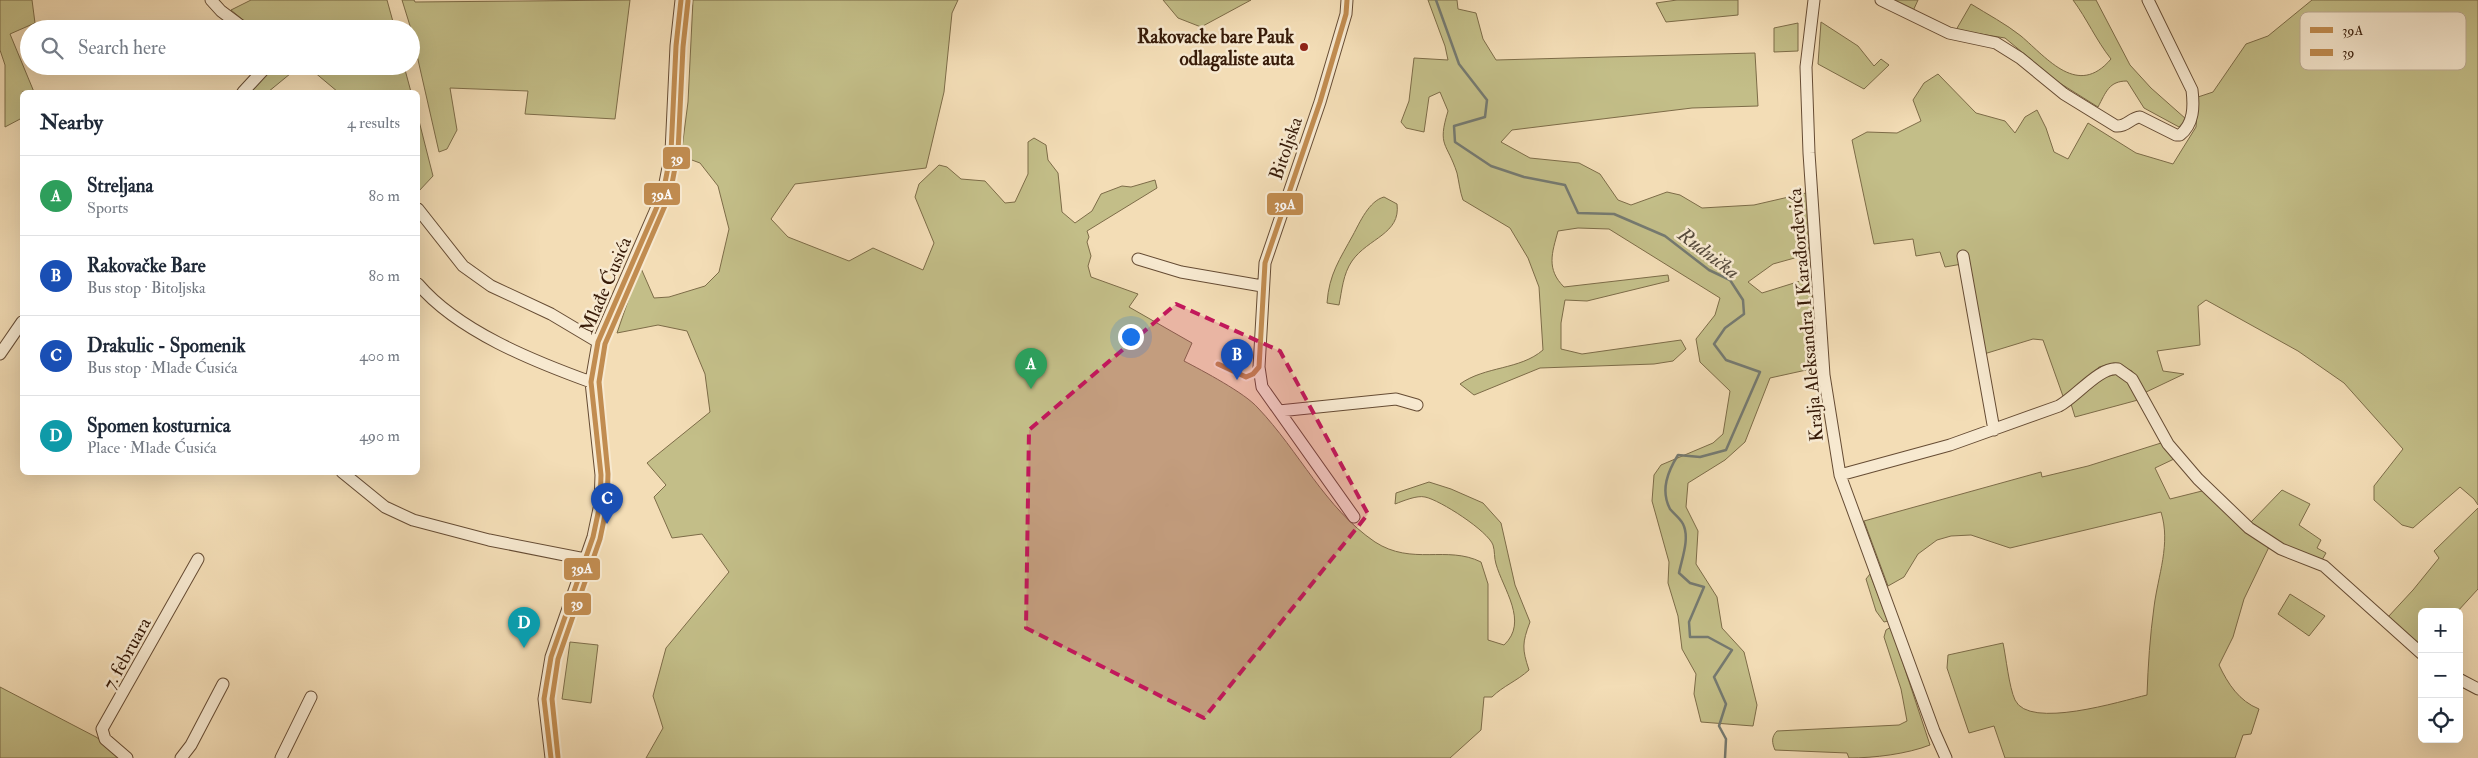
<!DOCTYPE html>
<html lang="en">
<head>
<meta charset="utf-8">
<style>
  body { margin:0; font-family:"IM FELL Double Pica",serif; background:#f6f6f7; color:#1f2937 }
  .controls { position:absolute; right:15px; bottom:15px; display:grid; overflow:hidden; border-radius:8px; box-shadow:0 5px 20px #0002 }
  .controls button { width:45px; height:45px; display:grid; place-items:center; padding:0; border:0; border-bottom:1px solid #e0e1e3; background:#fff; color:#1f2937; font:25px sans-serif }
  .you { position:absolute; left:1130px; top:336px; width:18px; height:18px; margin:-12px; border:4px solid #fff; border-radius:50%; background:#1a73e8; box-shadow:0 0 0 8px #1a73e833 }
  .badge { display:grid; place-items:center; width:32px; height:32px; border-radius:50%; background:#1a73e8; color:#fff; font-size:16px; font-weight:700 }
  .pin { position:absolute; translate:-50% -41px; filter:drop-shadow(0 1px 2px #0008) }
  .pin::after { content:''; position:absolute; top:26px; width:18px; height:15px; background:inherit; clip-path:polygon(0 0,100% 0,50% 100%) }
  .list { margin:0; padding:0; list-style:none }
  h2 { display:flex; justify-content:space-between; align-items:center; height:65px; margin:0; padding:0 20px; font-size:21px }
  h2 small { font-size:16px; font-weight:400; color:#747a83 }
  .list li { display:grid; grid-template-columns:32px 1fr auto; gap:15px; align-items:center; box-sizing:border-box; height:80px; padding:0 20px; border-top:1px solid #e0e1e3 }
  .list b { display:block; font-size:19px; white-space:nowrap }
  .list p { margin:0; font-size:16px; white-space:nowrap; color:#747a83 }
  .list em { font-size:16px; font-style:normal; color:#747a83 }
  .icon { flex:none; width:28px; height:28px; fill:none; stroke:currentColor; stroke-width:2; stroke-linecap:round; stroke-linejoin:round }
  .map { position:relative; flex:none; width:2478px; height:758px; overflow:hidden }
  .search { position:absolute; background:#fff; box-shadow:0 5px 20px #0002; left:20px; top:20px; width:400px; height:55px; display:flex; align-items:center; gap:12px; box-sizing:border-box; padding:0 18px; border-radius:28px; color:#747a83; font-size:19px }
  .panel { position:absolute; background:#fff; box-shadow:0 5px 20px #0002; left:20px; top:90px; width:400px; height:385px; border-radius:8px }
  .map>svg:first-child { display:block }
  .green { fill:#c3be88; stroke:#7d6c48 }
  .lines { fill:none; stroke-linecap:round; stroke-linejoin:round }
  .stream { stroke:#757a71; stroke-width:2.5 }
  .minor-casing { stroke:#664c34; stroke-width:13 }
  .minor { stroke:#f7e9d0; stroke-width:11 }
  .bus-1-casing { stroke:#f7e9d0; stroke-width:9 }
  .bus-2-casing { stroke:#f7e9d0; stroke-width:9 }
  .bus-1 { stroke:#c18c50; stroke-width:5 }
  .bus-2 { stroke:#c18c50; stroke-width:5 }
  .marked { fill:#c2185b; fill-opacity:0.2; stroke:#c2185b; stroke-width:4; stroke-dasharray:10 6; stroke-linejoin:round }
  .poi-dot { fill:#8f2418; stroke:#f7e9d0; stroke-width:2 }
  .labels { text-anchor:middle; stroke-width:5; stroke-linejoin:round; paint-order:stroke }
  .poi-label { font-size:19px; font-weight:bold; fill:#371b08; stroke:#f7e9d0; text-anchor:end }
  .street-label { font-size:19px; fill:#371b08; stroke:#f7e9d0 }
  .water-label { font-size:20px; font-style:italic; fill:#564b3d; stroke:#f7e9d0 }
  .key { fill:#f7e9d0; stroke:#bdab94; stroke-width:1 }
  .key-label { font-size:14px; fill:#371b08 }
  .line-badge { stroke:#f7e9d0; stroke-width:2 }
  .badge-label { font-size:14px; text-anchor:middle; font-weight:bold; fill:#fff }
</style>
</head>
<body>
<div class="map">
<svg width="2478" height="758" viewBox="0 0 2478 758">
  <rect width="100%" height="100%" fill="#f3ddb6"/>
  <filter id="stains"><feTurbulence type="fractalNoise" baseFrequency=".004" numOctaves="4"/><feColorMatrix values="0 0 0 0 .2 0 0 0 0 .09 0 0 0 0 .02 0 0 0 .5 -.17"/></filter>
  <radialGradient id="worn" r=".72"><stop offset=".6" stop-color="#630" stop-opacity="0"/><stop offset="1" stop-color="#630" stop-opacity=".3"/></radialGradient>
  <path class="green" d="M0 0H32L35 23 10 34 34 92H22V118L5 127V65L0 50Z
    M251 0H387L395 29H254L231 10Z
    M402 0H414L415 2 630 0 615 119 525 114 528 91 450 88 457 130 447 149 439 152 411 29Z
    M693 0H958L952 13 944 92 926 168 795 184 771 219 788 237 849 261 873 248 923 270 934 243 915 197 919 184 939 165 947 167 961 179 985 181 1005 203 1015 202 1028 174V142L1034 138 1046 145 1048 160 1058 173 1062 212 1075 223 1092 211 1101 194 1122 186 1131 187 1155 180 1157 188 1087 231 1089 237 1087 242 1091 256 1088 266 1091 277 1138 294 1129 307 1192 343 1184 361C1203 371 1245 393 1258 408 1299 451 1325 508 1375 542 1412 566 1447 545 1481 562L1488 584V640L1504 645C1529 622 1503 589 1496 564 1494 558 1495 551 1493 545 1488 531 1440 500 1425 497 1417 495 1403 501 1395 504L1396 493 1429 482 1451 489 1483 503 1501 523 1515 585 1530 622C1522 643 1522 649 1529 670 1517 681 1503 686 1492 697H1484L1481 730 1450 758H646L663 728 653 696 666 648 729 572 702 534 672 538 654 497 666 485 647 463 710 412 705 374 687 331 658 325 617 333 640 266 654 298 669 297 705 286 719 272 729 229 718 186 700 163 681 156 688 102Z
    M1163 0H1251L1201 27 1178 18Z
    M1428 0H1457L1458 9 1476 13 1483 39 1496 60 1755 53 1758 106 1692 108 1512 130 1501 142 1530 158 1579 163 1600 174 1618 200 1631 205 1667 192 1680 195 1702 208 1754 205 1806 193 1809 254 1773 264 1748 282 1762 293 1810 278 1820 367 1770 378 1745 442 1725 460 1688 483 1686 507 1698 531 1696 564 1717 597 1722 628 1744 652 1757 705 1753 726 1701 722 1694 694 1696 674 1682 649 1678 616 1668 583 1669 562 1652 501 1654 475 1661 465 1713 443 1723 434 1730 391 1700 362 1696 339 1715 315 1720 298 1609 229 1578 228 1558 231C1552 253 1546 269 1564 287L1668 275 1669 281 1587 301 1565 300 1561 323V349L1582 354 1681 340 1686 349 1673 361 1654 364 1540 368 1474 395 1460 384C1485 366 1520 370 1543 350L1539 287 1528 258 1510 228 1463 200C1460 192 1459 182 1457 173 1447 142 1437 147 1448 111L1440 92 1429 97 1424 132 1406 128 1401 122 1409 101 1414 58 1448 60 1445 46Z
    M1677 0H1738V15L1666 22 1656 3Z
    M1892 0H1918L1913 11Z
    M2073 0H2096L2130 65 2151 88 2186 119 2179 127 2144 108 2127 81C2109 81 2106 92 2098 107L2058 82 2005 38 1956 30 1971 4C1987 14 2006 24 2021 36 2048 59 2078 98 2111 59 2096 40 2087 19 2073 0Z
    M2312 0H2478V505L2474 499 2460 487 2413 528 2402 525 2374 500V486L2403 449 2344 383 2298 351 2206 300 2198 306 2200 345 2157 351 2163 371 2184 374 2144 393 2132 371 2114 363 2099 367 2064 399 2043 340 2033 339 1984 354 1962 264 1945 267 1940 252 1916 256 1913 239 1874 244 1852 140 1867 132 1897 133 1921 121 1913 100 1924 83 1938 74 1976 113 2005 121 2015 133 2025 117 2037 110 2046 128 2054 152 2068 159 2088 123 2136 153 2173 164 2196 127 2198 97 2213 92 2246 44 2268 36Z
    M1821 22 1858 46 1874 66 1881 59 1889 65 1864 89 1818 64Z
    M1798 23V51L1774 52V28Z
    M267 66H293L296 69 268 92H243Z
    M307 66H404L411 92H338Z
    M418 117 433 176 418 192Z
    M1384 197 1397 204C1401 234 1368 238 1352 261 1343 274 1342 290 1339 305L1327 303C1329 274 1340 259 1353 235 1360 222 1369 201 1384 197Z
    M2117 374 2125 379 2138 400 2075 417 2071 404 2105 377Z
    M2161 443 2174 459 2155 468 2170 499 2202 491 2269 547 2244 599 2233 637 2219 665C2228 684 2239 701 2259 709L2251 734 2243 735 2235 758H2005L1994 726 1969 733 1947 668 1948 655 2003 643C2006 657 2009 687 2015 700 2029 730 2121 701 2147 695 2148 665 2150 636 2154 607 2158 575 2171 544 2161 512L2010 548 1971 535 1951 536 1937 540 1918 554 1904 577 1888 586 1864 521 2041 472 2042 477 2088 466Z
    M2282 490 2310 504 2299 525 2321 540 2317 548 2326 553 2322 560C2297 551 2270 541 2251 522Z
    M2478 508V589L2457 612H2422V649L2388 617 2413 590 2439 558 2434 551Z
    M1870 574 1888 621 1884 622 1876 611 1866 579Z
    M2290 594 2325 616 2309 636 2278 614Z
    M1891 627 1930 745C1907 754 1874 758 1849 758L1847 753 1775 750C1772 743 1771 737 1777 731L1899 725 1907 721 1901 689 1884 637 1886 630Z
    M570 642 598 645 591 703 562 699Z
    M0 687 96 737 127 758H0Z"/>
  <g class="lines">
    <path class="stream" d="M1436 0 1459 64 1487 100 1485 117 1454 126 1455 142 1491 166 1524 177 1565 185 1578 213 1614 214 1665 236 1709 270 1730 280 1743 300 1744 314 1725 328 1714 344 1726 360 1760 372 1726 450 1700 457 1678 455C1668 471 1660 490 1670 509 1674 514 1680 518 1683 524 1690 538 1682 558 1679 573L1690 583 1704 587 1689 622 1690 637H1708L1732 650 1714 677 1726 704 1719 726 1726 739 1725 758"/>
    <g class="minor-casing">
      <path id="minor" d="M211 0 221 11 245 29
        M1347 0 1346 14 1320 102 1265 263 1259 367 1262 387 1354 517
        M1814 0 1806 67 1809 153 1824 375 1840 475 1934 731 1946 758
        M1881 0 1949 33 1996 43 2020 58 2064 94 2116 126C2127 127 2130 118 2140 117L2176 135H2180C2194 124 2194 106 2192 90L2148 0
        M243 92 267 66
        M418 209 463 266 491 286 551 314 598 342
        M1963 256 1994 430
        M1138 259 1181 272 1262 286
        M418 284C458 331 533 361 591 382
        M0 354 22 322
        M1279 411 1396 399 1417 405
        M342 472 385 507 413 520 489 540 585 559
        M1840 475 1950 445 2059 406C2076 397 2100 366 2118 369L2132 379 2168 444 2198 479 2249 528 2281 549 2324 566 2422 654
        M2459 679 2478 689
        M127 758 105 739 102 729 198 559
        M181 758 191 745 223 684
        M281 758 311 697
        M551 758 544 699 551 657 593 537 600 504 601 475 591 382 598 342 663 193 671 152 676 46 681 0"/>
    </g>
    <use href="#minor" class="minor"/>
    <g class="bus-1-casing">
      <path id="bus-1" d="M1218 364 1246 377 1253 374 1259 367 1265 263 1320 102 1346 14 1347 0
        M551 758 544 699 551 657 593 537 600 504 601 475 591 382 598 342 663 193 671 152 676 46 681 0"/>
    </g>
    <g class="bus-2-casing">
      <path id="bus-2" d="M558 757 552 699 558 659 600 539 607 505 608 474 599 382 605 344 670 194 678 152 683 47 688 1"/>
    </g>
    <use href="#bus-1" class="bus-1"/>
    <use href="#bus-2" class="bus-2"/>
  </g>
  <path class="marked" d="M1176 304 1280 351 1368 514 1204 718 1026 628 1029 430Z"/>
  <circle class="poi-dot" cx="1304" cy="47" r="5"/>
  <g class="labels">
    <g class="poi-label">
      <text x="1294" y="43">Rakovacke bare Pauk<tspan x="1294" dy="22">odlagaliste auta</tspan></text>
    </g>
    <g class="street-label">
      <text transform="translate(1285 148) rotate(-71)" y="7">Bitoljska</text>
      <text transform="translate(605 285) rotate(-67)" y="7">Mlađe Ćusića</text>
      <text transform="translate(1805 315) rotate(-95)" y="7">Kralja Aleksandra I Karađorđevića</text>
      <text transform="translate(126 653) rotate(-61)" y="7">7. februara</text>
    </g>
    <g class="water-label">
      <text transform="translate(1709 253) rotate(37)" y="7">Rudnička</text>
    </g>
  </g>
  <rect x="2300" y="12" width="166" height="58" rx="8" class="key"/>
  <rect x="2310" y="27" width="23" height="6" fill="#c18c50"/>
  <rect x="2310" y="49" width="23" height="7" fill="#c18c50"/>
  <g class="key-label">
    <text x="2342" y="35">39A</text>
    <text x="2342" y="57">39</text>
  </g>
  <g class="line-badge">
    <rect x="662" y="146" width="29" height="24" rx="5" fill="#c18c50"/>
    <rect x="643" y="182" width="38" height="24" rx="5" fill="#c18c50"/>
    <rect x="1266" y="192" width="38" height="24" rx="5" fill="#c18c50"/>
    <rect x="563" y="557" width="38" height="24" rx="5" fill="#c18c50"/>
    <rect x="563" y="592" width="29" height="24" rx="5" fill="#c18c50"/>
  </g>
  <g class="badge-label">
    <text x="677" y="163">39</text>
    <text x="662" y="199">39A</text>
    <text x="1285" y="209">39A</text>
    <text x="582" y="573">39A</text>
    <text x="577" y="608">39</text>
  </g>
  <rect width="100%" height="100%" filter="url(#stains)"/>
  <rect width="100%" height="100%" fill="url(#worn)"/>
</svg>
<div class="controls">
<button>+</button>
<button>−</button>
<button><svg class="icon" aria-label="locate" viewBox="0 0 24 24"><circle cx="12" cy="12" r="6"/><path d="M12 2v4M12 18v4M2 12h4M18 12h4"/></svg></button>
</div>
<div class="you"></div>
<div class="pin badge" style="left:1031px;top:389px;background:#2e9e5b">A</div>
<div class="pin badge" style="left:1237px;top:380px;background:#1a4fb4">B</div>
<div class="pin badge" style="left:607px;top:524px;background:#1a4fb4">C</div>
<div class="pin badge" style="left:524px;top:648px;background:#0f9aa8">D</div>
<div class="search"><svg class="icon" aria-label="search" viewBox="0 0 24 24"><circle cx="10" cy="10" r="6"/><path d="M15 15l6 6"/></svg>Search here</div>
<section class="panel">
<h2>Nearby<small>4 results</small></h2>
<ul class="list">
<li><span class="badge" style="background:#2e9e5b">A</span><div><b>Streljana</b><p>Sports</p></div><em>80 m</em></li>
<li><span class="badge" style="background:#1a4fb4">B</span><div><b>Rakovačke Bare</b><p>Bus stop · Bitoljska</p></div><em>80 m</em></li>
<li><span class="badge" style="background:#1a4fb4">C</span><div><b>Drakulic - Spomenik</b><p>Bus stop · Mlađe Ćusića</p></div><em>400 m</em></li>
<li><span class="badge" style="background:#0f9aa8">D</span><div><b>Spomen kosturnica</b><p>Place · Mlađe Ćusića</p></div><em>490 m</em></li>
</ul>
</section>
</div>
</body>
</html>
